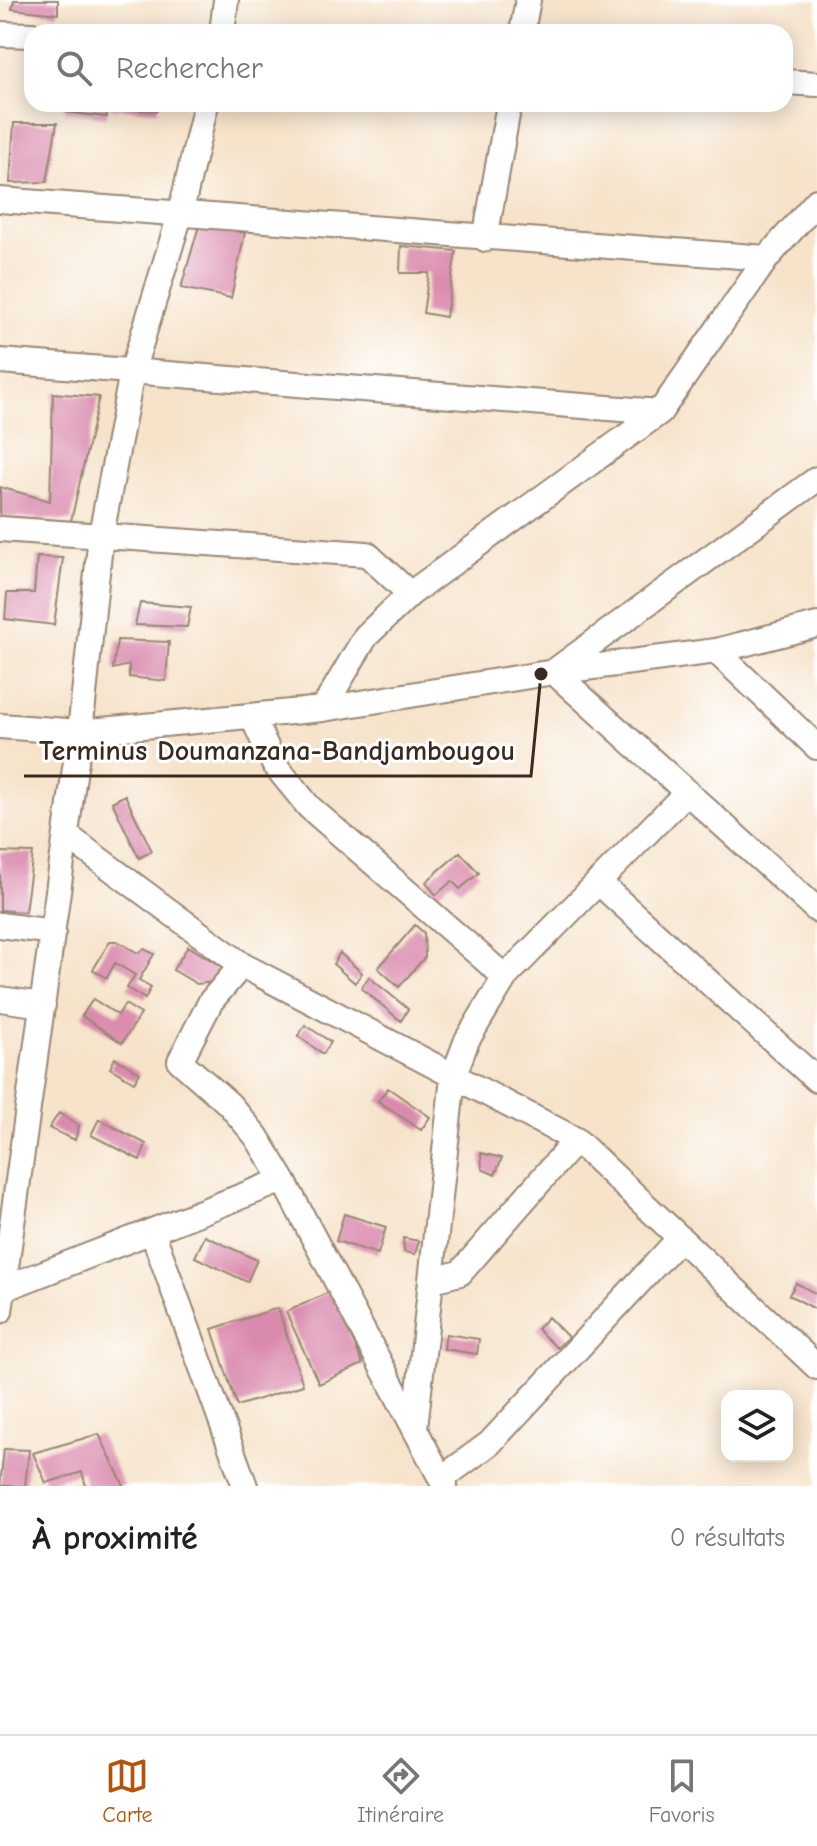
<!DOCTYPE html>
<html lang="fr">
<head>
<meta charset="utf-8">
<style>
  body { margin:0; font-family:"Comic Neue",sans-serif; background:#f2f2f2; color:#222 }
  .controls { position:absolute; right:24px; bottom:24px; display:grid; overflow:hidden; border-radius:16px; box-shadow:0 4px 20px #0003 }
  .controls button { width:72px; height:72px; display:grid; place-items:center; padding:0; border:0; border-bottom:2px solid #e0e0e0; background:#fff; color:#222; font:40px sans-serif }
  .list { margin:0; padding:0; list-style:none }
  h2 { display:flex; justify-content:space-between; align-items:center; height:104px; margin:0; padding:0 32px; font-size:34px }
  h2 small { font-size:26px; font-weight:400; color:#767676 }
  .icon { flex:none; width:44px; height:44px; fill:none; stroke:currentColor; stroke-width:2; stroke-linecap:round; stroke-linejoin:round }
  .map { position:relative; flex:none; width:817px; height:1486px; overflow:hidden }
  .search { position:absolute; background:#fff; box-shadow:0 4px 20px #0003; left:24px; right:24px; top:24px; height:88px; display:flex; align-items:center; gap:20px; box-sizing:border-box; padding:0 28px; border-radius:24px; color:#767676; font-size:30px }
  .sheet { height:248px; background:#fff }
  nav { display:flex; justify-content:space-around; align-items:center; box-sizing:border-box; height:112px; border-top:2px solid #e0e0e0; background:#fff; font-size:22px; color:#767676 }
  nav a { display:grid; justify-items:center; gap:4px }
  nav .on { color:#b45309 }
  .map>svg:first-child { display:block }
  .building { fill:#da8aad }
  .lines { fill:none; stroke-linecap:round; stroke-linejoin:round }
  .minor-casing { stroke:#988674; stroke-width:28 }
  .minor { stroke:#fff; stroke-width:24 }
  .leader { fill:none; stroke:#3b2a1e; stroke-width:3 }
  .callout-dot { fill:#3b2a1e; stroke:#fff; stroke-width:3 }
  .callout-label { font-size:28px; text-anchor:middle; font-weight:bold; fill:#3b2a1e; stroke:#fff; stroke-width:6; stroke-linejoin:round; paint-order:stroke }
</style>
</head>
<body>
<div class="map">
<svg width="817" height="1486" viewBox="0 0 817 1486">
  <rect width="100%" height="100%" fill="#fff"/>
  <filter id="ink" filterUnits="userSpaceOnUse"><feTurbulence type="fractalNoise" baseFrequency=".0125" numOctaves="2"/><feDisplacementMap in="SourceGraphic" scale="16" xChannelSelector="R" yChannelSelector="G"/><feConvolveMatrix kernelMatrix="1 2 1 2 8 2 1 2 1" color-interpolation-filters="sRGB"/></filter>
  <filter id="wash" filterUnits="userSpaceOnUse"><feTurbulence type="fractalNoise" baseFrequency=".006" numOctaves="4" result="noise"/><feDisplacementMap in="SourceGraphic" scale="32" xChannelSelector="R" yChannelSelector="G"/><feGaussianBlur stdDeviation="1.8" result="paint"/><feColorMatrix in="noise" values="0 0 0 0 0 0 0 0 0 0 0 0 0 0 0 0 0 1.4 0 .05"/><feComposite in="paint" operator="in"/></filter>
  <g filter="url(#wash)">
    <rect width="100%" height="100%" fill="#f6e3ca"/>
    <g id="blocks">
      <path class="building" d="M14 0H58V14L12 9Z
        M65 104H107V117L65 112Z
        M111 104H158L157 111 111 108Z
        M14 123H57L47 182 10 183Z
        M200 222 245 233 231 298 181 288Z
        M401 246 456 251 446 317 423 313 429 273H400Z
        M53 393 99 397 71 521 0 516V487L50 501Z
        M37 557 63 558 54 625 5 619 7 593H34Z
        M140 603 191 607 187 627 135 625Z
        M117 640 169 642 166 681 129 677V665L113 669Z
        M125 795 152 851 139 858 112 802Z
        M0 852 33 853 25 912 0 910Z
        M460 852 479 873 460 889 452 881 436 895 426 882Z
        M415 925 424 933 425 957 399 987 378 968Z
        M110 941H117L138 953 144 949 154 954 139 980 151 987 145 999 127 988 135 975 115 963 107 978 93 970Z
        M188 946 224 968 215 982 197 984 173 970Z
        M340 953 362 973 355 983 333 964Z
        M369 977 408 1009 401 1021 361 988Z
        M93 999 118 1015 125 1004 141 1014 122 1043 82 1016Z
        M305 1025 331 1042 323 1054 298 1036Z
        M115 1058 140 1073 134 1082 110 1068Z
        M388 1088 430 1117 421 1130 378 1101Z
        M59 1113 79 1126 75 1140 49 1128Z
        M99 1119 146 1144 140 1160 91 1135Z
        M481 1153 502 1158 495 1175 482 1169Z
        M344 1214 386 1227 378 1254 336 1241Z
        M205 1236 257 1260 247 1282 195 1257Z
        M403 1238 419 1241 415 1254 404 1252Z
        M796 1283 817 1294V1310L789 1295Z
        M331 1291 363 1364 319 1384 286 1312Z
        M278 1308 303 1385 237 1406 212 1329Z
        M548 1317 568 1337 557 1348 537 1329Z
        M446 1334 479 1339 477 1354 444 1349Z
        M99 1434 124 1486H86L82 1472 46 1483 33 1453Z
        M4 1449 29 1450 25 1486H0Z"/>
    </g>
  </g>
  <g filter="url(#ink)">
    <use href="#blocks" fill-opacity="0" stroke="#988674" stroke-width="2"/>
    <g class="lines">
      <g class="minor-casing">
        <path id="minor" d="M222 32 226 0
          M522 32 528 0
          M0 34 32 35
          M785 82 817 84
          M0 200 767 258
          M485 239 509 104
          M0 361 660 412
          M0 529 367 554 410 594
          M716 651 817 747
          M556 670 817 479
          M554 672 817 910
          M323 709 366 636 410 594 660 412 767 258 817 201
          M252 716 274 764 309 807 505 977
          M0 726 80 732 323 709 554 672 716 651 817 625
          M66 835 242 965 576 1140 817 1367
          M598 882 817 1080
          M0 925 53 932
          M242 965 211 1001 180 1061 229 1104 256 1136 283 1180 445 1486
          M0 999 43 1005
          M152 1231 245 1486
          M432 1280 460 1273 576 1140
          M3 1289 283 1180
          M0 1311 80 732 101 535 132 372 180 215 206 104
          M415 1428 453 1077 467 1040 505 977 687 792
          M441 1479 490 1443 680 1238"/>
      </g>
      <use href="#minor" class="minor"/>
    </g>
  </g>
  <path class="leader" d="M541 674L531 776H24"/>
  <circle class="callout-dot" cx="541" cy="674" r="8"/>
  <g class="callout-label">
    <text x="277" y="760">Terminus Doumanzana-Bandjambougou</text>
  </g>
</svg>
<div class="controls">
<button><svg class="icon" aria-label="layers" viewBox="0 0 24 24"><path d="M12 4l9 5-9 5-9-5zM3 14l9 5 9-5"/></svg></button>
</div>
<div class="search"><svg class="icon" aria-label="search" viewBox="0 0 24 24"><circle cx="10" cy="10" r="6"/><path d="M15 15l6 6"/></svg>Rechercher</div>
</div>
<section class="sheet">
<h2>À proximité<small>0 résultats</small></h2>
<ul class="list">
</ul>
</section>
<nav>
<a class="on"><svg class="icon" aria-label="map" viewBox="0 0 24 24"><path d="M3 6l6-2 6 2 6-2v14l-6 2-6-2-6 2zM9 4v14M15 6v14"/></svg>Carte</a>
<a><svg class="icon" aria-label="directions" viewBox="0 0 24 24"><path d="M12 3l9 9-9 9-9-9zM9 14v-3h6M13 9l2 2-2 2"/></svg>Itinéraire</a>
<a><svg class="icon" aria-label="saved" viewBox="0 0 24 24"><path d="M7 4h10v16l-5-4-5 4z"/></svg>Favoris</a>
</nav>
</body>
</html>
